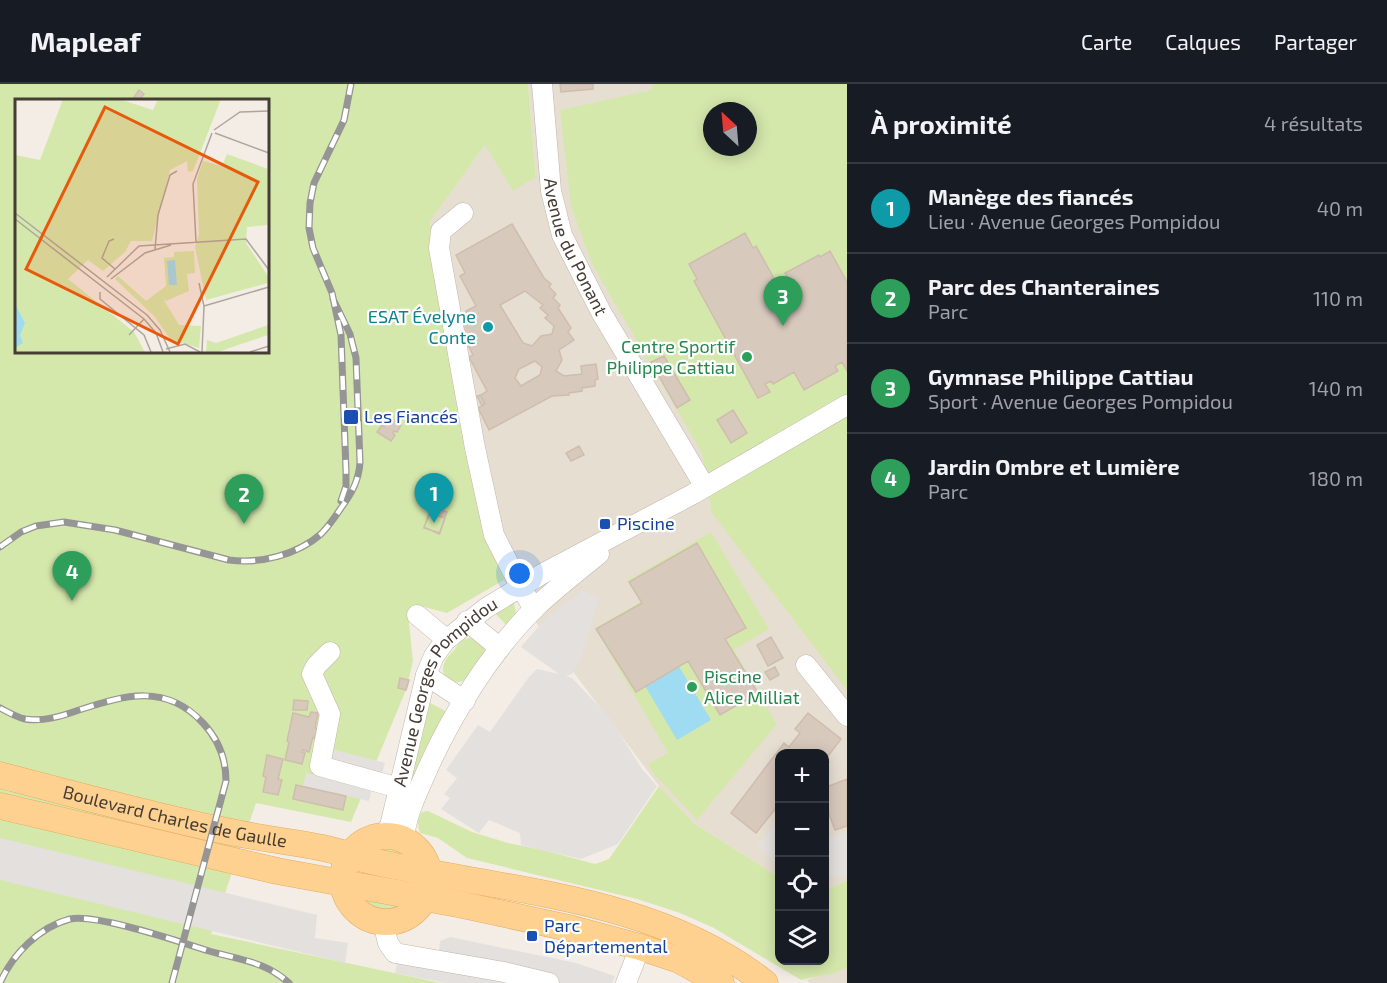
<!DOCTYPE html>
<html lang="fr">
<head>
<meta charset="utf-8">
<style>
  body { margin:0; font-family:"Exo 2",sans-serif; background:#20242c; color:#f1f3f6 }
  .controls { position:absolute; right:18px; bottom:18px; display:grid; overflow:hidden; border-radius:12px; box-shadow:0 3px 15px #0003 }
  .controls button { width:54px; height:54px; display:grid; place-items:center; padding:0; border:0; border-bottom:2px solid #363941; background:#171b24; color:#f1f3f6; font:30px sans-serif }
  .compass { position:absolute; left:703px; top:18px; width:54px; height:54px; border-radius:50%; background:#171b24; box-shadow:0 3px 15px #0003; rotate:334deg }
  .you { position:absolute; left:520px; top:490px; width:21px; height:21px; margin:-15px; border:4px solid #fff; border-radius:50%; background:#1a73e8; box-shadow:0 0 0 9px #1a73e833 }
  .badge { display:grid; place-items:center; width:39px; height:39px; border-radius:50%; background:#7c3aed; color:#fff; font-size:20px; font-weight:700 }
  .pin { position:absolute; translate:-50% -50px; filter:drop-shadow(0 2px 3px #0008) }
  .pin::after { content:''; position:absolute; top:32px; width:21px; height:18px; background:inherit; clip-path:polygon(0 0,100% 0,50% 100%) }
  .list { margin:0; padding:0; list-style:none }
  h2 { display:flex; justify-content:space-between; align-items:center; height:78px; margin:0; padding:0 24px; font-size:26px }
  h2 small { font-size:20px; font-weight:400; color:#9ea1a6 }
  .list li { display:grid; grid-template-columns:39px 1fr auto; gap:18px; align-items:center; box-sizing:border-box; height:90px; padding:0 24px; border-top:2px solid #363941 }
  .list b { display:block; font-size:22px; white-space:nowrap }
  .list p { margin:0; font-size:20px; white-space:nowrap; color:#9ea1a6 }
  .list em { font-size:20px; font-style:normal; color:#9ea1a6 }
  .icon { flex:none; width:33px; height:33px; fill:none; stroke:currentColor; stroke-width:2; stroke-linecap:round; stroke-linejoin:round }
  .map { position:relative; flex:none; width:847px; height:899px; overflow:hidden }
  header { display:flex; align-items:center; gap:36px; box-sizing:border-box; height:84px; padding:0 30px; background:#171b24; border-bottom:2px solid #363941 }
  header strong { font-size:28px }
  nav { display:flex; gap:33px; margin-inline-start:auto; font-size:21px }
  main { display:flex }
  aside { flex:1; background:#171b24 }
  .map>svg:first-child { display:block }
  .residential { fill:#e7ded2; fill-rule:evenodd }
  .green { fill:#d5e8ac; fill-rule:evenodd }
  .parking { fill:#e3e0dd }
  .water { fill:#9fdbf1 }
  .building { fill:#d8c9bd; stroke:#cfbdad; stroke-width:1.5; fill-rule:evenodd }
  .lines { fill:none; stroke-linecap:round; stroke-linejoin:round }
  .minor-casing { stroke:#c1b6aa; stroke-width:21 }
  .major-casing { stroke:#e6ab5f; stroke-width:27 }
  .minor { stroke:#fff; stroke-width:20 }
  .major { stroke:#ffd191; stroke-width:26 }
  .rail-casing { stroke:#959595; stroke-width:7 }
  .rail { stroke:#fff; stroke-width:4.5; stroke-dasharray:14; stroke-linecap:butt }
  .culture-dot { fill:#0f9aa8; stroke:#fff; stroke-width:2 }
  .leisure-dot { fill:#2e9e5b; stroke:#fff; stroke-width:2 }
  .transit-dot { fill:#1a4fb4; stroke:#fff; stroke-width:2 }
  .labels { text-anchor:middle; stroke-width:4.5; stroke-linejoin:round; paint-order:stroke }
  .street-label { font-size:18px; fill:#453c34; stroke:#fff }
  .culture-label { font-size:18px; fill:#0d838f; stroke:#fff; text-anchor:end }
  .leisure-label { font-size:18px; fill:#27864d; stroke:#fff; text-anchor:end }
  .transit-label { font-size:18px; fill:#164399; stroke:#fff; text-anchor:start }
  .inset-road { fill:none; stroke:#ada69e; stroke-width:1.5 }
  .view { fill:#e8590c; fill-opacity:0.15; stroke:#e8590c; stroke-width:3 }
  .inset-edge { fill:none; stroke:#453c34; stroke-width:3 }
</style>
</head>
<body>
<header>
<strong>Mapleaf</strong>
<nav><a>Carte</a><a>Calques</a><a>Partager</a></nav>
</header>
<main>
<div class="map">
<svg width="847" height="899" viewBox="0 0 847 899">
  <rect width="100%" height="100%" fill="#f3ede5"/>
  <path class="residential" d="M528 0H847V797L825 806 824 670H780L779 793 695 740 659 702 504 496 490 453 474 384 430 136 485 61 536 93ZM712 27H748V63H712Z
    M847 884V899H809L807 896Z"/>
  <path class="green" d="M0 0H528L536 93 513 107 485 61 430 137C452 256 467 379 504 496L447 529 424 523 409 539 413 577 406 606 351 738 256 719 211 850 441 899H0ZM16 16H267V267H16Z
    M652 0H847V606L712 429 702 369 591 178 571 122 560 26 652 6ZM712 27H748V63H712Z
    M711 448 769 545 734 566 777 640 697 736 653 689 648 680 668 669 595 544 640 518 628 496Z
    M513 514 517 535 509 544 492 526Z
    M470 554H476L484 562C486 571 481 576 476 583 474 586 471 591 468 594 460 602 443 597 443 585 443 577 450 570 455 565 459 559 462 555 470 554Z
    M423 615 449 629 403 714Z
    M659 702 695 740 779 793 780 876H824L825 806 847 797V884L835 889 801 896 714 844 680 829 637 815 467 774 438 754 420 749C417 740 417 735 422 728L428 727 472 748 508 759 543 766 595 780 609 775Z
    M387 759 403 762 418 774 369 764 379 760Z
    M356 814 409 823 410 824C391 838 370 831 356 814Z"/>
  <path class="parking" d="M583 506 599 514 580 576 572 590 566 592 572 594 609 633 642 685 657 702 618 760 581 775 521 761 520 749 489 736 479 749 441 725 450 714 444 710 457 694 446 686 478 641 490 648 529 593 537 585 559 590 521 563 545 535Z
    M332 665 385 679 381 693 328 679Z
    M306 689 372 705 369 717 303 702Z
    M779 736V782L757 762Z
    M847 748V792L825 793V755Z
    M0 754 317 831 315 854 348 859 345 879 0 796Z
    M450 853 576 879 615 892 612 899H446L395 889 398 875 438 876 440 857Z"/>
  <path class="water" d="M648 531 711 636 677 656 615 551Z"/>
  <path class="building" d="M560 0H593V5L561 8Z
    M139 6 144 10 139 16 134 13Z
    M512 140 544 194 551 200 549 203 556 210 553 214 560 221 558 224 571 244 568 248 574 256 559 266 562 276 556 287 564 292 582 290 581 282 596 280 598 295 595 296V302L582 304V307L569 309V311L552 312 489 346 478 324 485 320 481 311 487 307 469 273 473 271 460 245 459 235 467 231 466 227 476 222 460 192 465 189 456 171ZM525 207 543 221 540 224 548 231 545 234 554 242 552 250 541 252 532 262 523 259 500 221ZM535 277 542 283 540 291 521 302 515 294 519 285Z
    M745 149 753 164 756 162 781 207 791 201 785 189 819 171 820 173 830 167 847 198V287L842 278 835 282 838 287 804 306 794 288 773 300 771 297 765 300 770 308 758 314 694 197 697 195 689 180Z
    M664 272 690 316 677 324 651 278Z
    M481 311 485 320 482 322 477 312Z
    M733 326 747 349 731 359 717 336Z
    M388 332 401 341 397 348 394 347 393 349 395 351 391 357 377 348 382 341 384 343 385 341 383 339Z
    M579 362 584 371 571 377 566 369Z
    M433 423 447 428 439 450 424 443Z
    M429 429 445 434 440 449 424 444Z
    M697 459 746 544 725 555 758 609 720 631 688 577 636 608 596 545 642 519 629 498Z
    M771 553 783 574 768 582 757 561Z
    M775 583 779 591 770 596 765 588Z
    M400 594 409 596 406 606 398 604Z
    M294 616 308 617 307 626H293Z
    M311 628 318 629 315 644H317L315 654 313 653 309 668 303 666 302 668 305 669 302 680 285 676 289 658 287 657 293 629 309 633Z
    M808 629 841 655 825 676 829 678 824 684V670H780V719L756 749 731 729 784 659 789 663 800 649 795 645Z
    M267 671 283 675 278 695 282 696 278 711 263 708 266 693 263 692Z
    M847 695V742L835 746 824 717V704Z
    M296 701 346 712 343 726 293 715Z"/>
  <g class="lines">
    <g class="minor-casing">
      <g id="minor">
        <path id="s1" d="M542 0 551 107 562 151 601 228 705 403"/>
        <path d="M463 129 441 147 439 164 475 364 494 451 520 502 534 525"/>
        <path d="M417 531 446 555"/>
        <path d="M467 537 500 564"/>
        <path d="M330 568 316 582 312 590 330 630 320 682 399 704"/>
        <path d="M806 581 847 632"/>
        <path d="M426 591 465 617"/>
        <path id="s2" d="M381 753 390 742 426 591 434 572 445 557 486 524 542 490 693 410 847 321"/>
        <path d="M404 756C405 734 416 711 425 691 450 633 491 567 536 523 556 504 578 487 599 470"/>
        <path d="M383 838 388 859 395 869 504 888 549 899"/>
        <path d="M626 899 640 863"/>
      </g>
    </g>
    <g class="major-casing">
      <g id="major">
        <path id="s3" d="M0 691C72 710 143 729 216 745 251 753 287 757 323 764 337 767 352 772 367 776 500 807 654 811 765 899"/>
        <path d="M0 722 277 787 463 821 573 845 640 863 679 876 721 899"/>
        <circle cx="386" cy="795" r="43"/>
      </g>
    </g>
    <use href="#minor" class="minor"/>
    <use href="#major" class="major"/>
    <g class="rail-casing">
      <path id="rail" d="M341 417 346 402V387L341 251 332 209 313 164 309 144 310 119 314 99 344 36 351 0
        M0 463 21 448 36 442 64 438 115 446 229 476C260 480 297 471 321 450 329 442 335 433 341 424 352 409 359 396 360 378L356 274 350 250 333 215
        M0 624C8 628 16 633 25 635 43 638 62 632 79 626 125 611 166 599 203 639 218 655 226 674 226 697L172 899
        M0 899C12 871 39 843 70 835 95 829 180 858 209 867 226 872 245 875 262 882 272 886 281 892 289 899"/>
    </g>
    <use href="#rail" class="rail"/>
  </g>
  <circle class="culture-dot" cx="488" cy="243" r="6"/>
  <g class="leisure-dot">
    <circle cx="747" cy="273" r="6"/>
    <circle cx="692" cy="603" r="6"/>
  </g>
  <g class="transit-dot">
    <rect x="343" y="325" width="16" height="16" rx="3"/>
    <rect x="599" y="434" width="12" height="12" rx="3"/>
    <rect x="526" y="846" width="12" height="12" rx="3"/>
  </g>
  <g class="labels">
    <g class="street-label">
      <text dy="6" stroke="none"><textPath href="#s1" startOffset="168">Avenue du Ponant</textPath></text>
      <text dy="6" stroke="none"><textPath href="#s2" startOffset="164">Avenue Georges Pompidou</textPath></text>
      <text dy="6" stroke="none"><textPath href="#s3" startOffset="180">Boulevard Charles de Gaulle</textPath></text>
    </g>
    <g class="culture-label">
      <text x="476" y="239">ESAT Évelyne<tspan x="476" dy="21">Conte</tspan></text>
    </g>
    <g class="leisure-label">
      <text x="735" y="269">Centre Sportif<tspan x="735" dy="21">Philippe Cattiau</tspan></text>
      <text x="704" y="599" text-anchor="start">Piscine<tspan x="704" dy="21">Alice Milliat</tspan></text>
    </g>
    <g class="transit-label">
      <text x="364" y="339">Les Fiancés</text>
      <text x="617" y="446">Piscine</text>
      <text x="544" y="848">Parc<tspan x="544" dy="21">Départemental</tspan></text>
    </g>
  </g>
  <g transform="translate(15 15)">
    <rect width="254" height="254" fill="#f3ede5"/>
    <path d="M48 0H104L138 11 143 0H206L178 72 173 73 172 62 155 71 137 142H116L110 153 88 172 73 161 53 180 119 233 130 253H0V56L25 61ZM212 55 253 70V126L232 128 231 144 253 177V184L191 201 180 148 184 136 182 80 188 62 207 67ZM179 152 180 174 172 175 174 192 151 202 149 198 150 203 164 226 186 227 184 249 155 240 140 218 100 180 103 177 131 202 151 187 149 159 159 158V153ZM253 226V236L203 253H191L192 241 201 244Z" fill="#d5e8ac"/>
    <path d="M160 161 162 186H154L152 162ZM0 205 10 224 5 236 8 244 0 249Z" fill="#9fdbf1"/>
    <path class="inset-road" d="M199 31 225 13 254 12M200 34 254 54M0 114 132 216 145 231 155 253M0 120 129 220 141 234 148 253M99 140 94 142 87 159 100 170M181 143 178 85 197 34M140 150 143 116 155 76 162 72M92 178 124 147 231 140 254 171M96 180 130 154 156 146M184 184 189 207 187 253M85 193V200L129 236 136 253M189 207 254 188M114 236 129 220M151 250 170 245 185 253M235 253 254 247"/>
    <path class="view" d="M90 8 243 83 163 245 11 170Z"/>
    <rect width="254" height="254" class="inset-edge"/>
  </g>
</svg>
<div class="controls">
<button>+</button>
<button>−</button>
<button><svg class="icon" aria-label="locate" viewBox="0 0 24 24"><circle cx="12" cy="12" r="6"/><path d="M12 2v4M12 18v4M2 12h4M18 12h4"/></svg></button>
<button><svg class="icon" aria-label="layers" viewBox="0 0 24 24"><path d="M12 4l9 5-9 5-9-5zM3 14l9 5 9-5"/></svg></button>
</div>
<svg class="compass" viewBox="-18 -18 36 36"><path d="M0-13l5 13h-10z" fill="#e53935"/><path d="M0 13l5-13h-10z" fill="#9ea1a6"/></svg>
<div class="you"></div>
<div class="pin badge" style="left:434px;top:439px;background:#0f9aa8">1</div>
<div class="pin badge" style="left:244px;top:440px;background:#2e9e5b">2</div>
<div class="pin badge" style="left:783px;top:242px;background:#2e9e5b">3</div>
<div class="pin badge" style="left:72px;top:517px;background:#2e9e5b">4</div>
</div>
<aside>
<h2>À proximité<small>4 résultats</small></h2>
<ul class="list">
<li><span class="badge" style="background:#0f9aa8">1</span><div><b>Manège des fiancés</b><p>Lieu · Avenue Georges Pompidou</p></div><em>40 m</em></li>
<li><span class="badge" style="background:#2e9e5b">2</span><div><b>Parc des Chanteraines</b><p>Parc</p></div><em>110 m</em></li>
<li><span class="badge" style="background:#2e9e5b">3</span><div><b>Gymnase Philippe Cattiau</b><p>Sport · Avenue Georges Pompidou</p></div><em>140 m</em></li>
<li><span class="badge" style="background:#2e9e5b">4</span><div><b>Jardin Ombre et Lumière</b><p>Parc</p></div><em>180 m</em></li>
</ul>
</aside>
</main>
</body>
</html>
